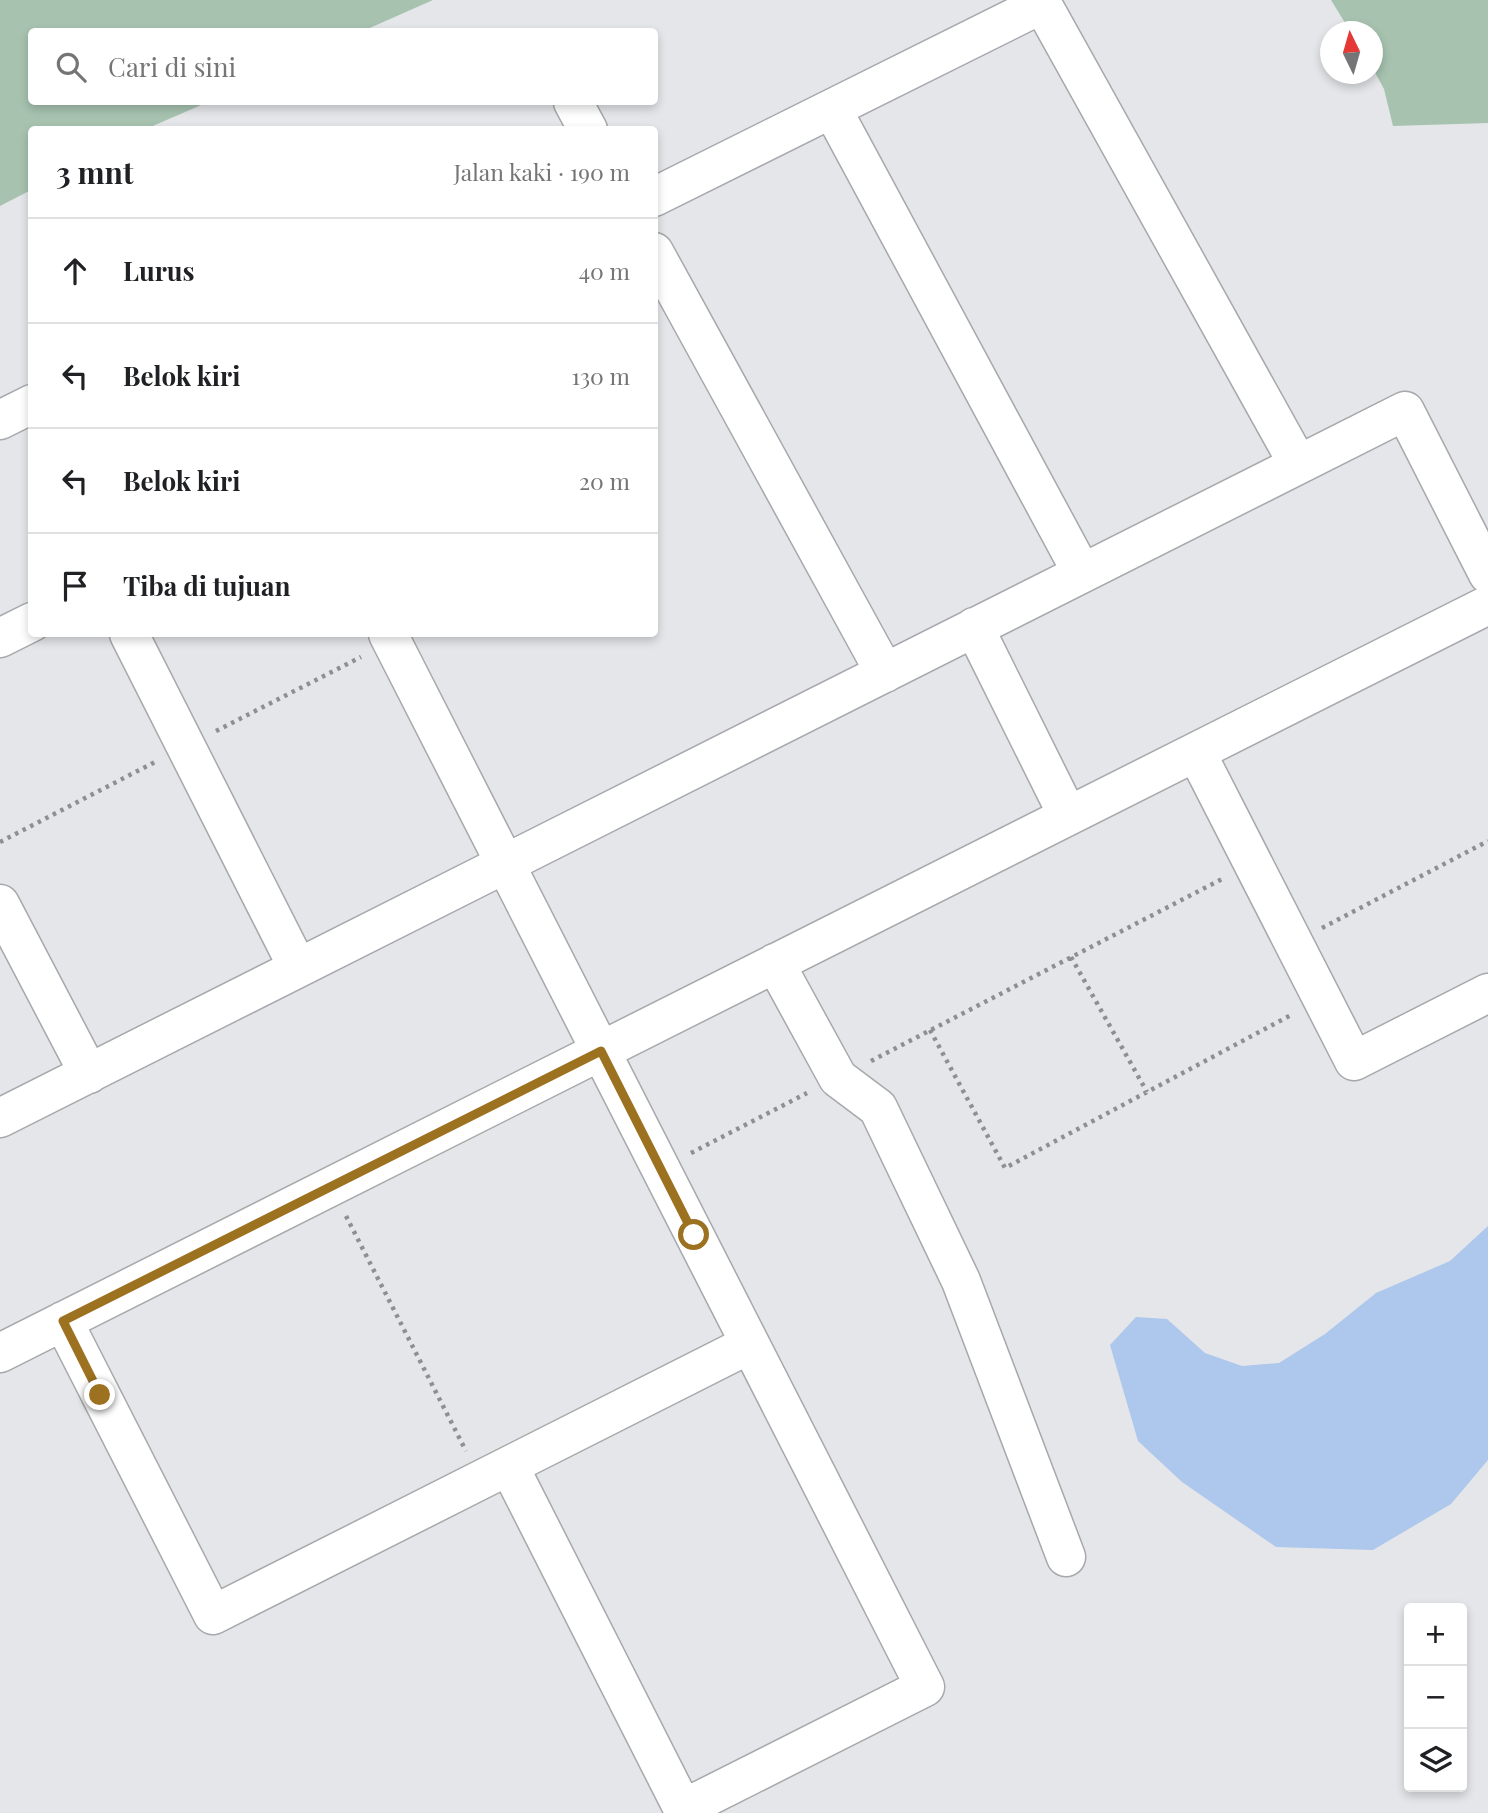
<!DOCTYPE html>
<html lang="id">
<head>
<meta charset="utf-8">
<style>
  body { margin:0; font-family:"Playfair Display",serif; background:#f6f6f6; color:#202124 }
  .controls { position:absolute; right:21px; bottom:21px; display:grid; overflow:hidden; border-radius:7px; box-shadow:0 4px 10px #0003 }
  .controls button { width:63px; height:63px; display:grid; place-items:center; padding:0; border:0; border-bottom:2px solid #e0e0e0; background:#fff; color:#202124; font:35px sans-serif }
  .compass { position:absolute; left:1320px; top:21px; width:63px; height:63px; border-radius:50%; background:#fff; box-shadow:0 4px 10px #0003; rotate:355deg }
  .stop { position:absolute; width:21px; height:21px; margin:-16px; border:5px solid #9c711f; border-radius:50%; background:#fff }
  .stop.end { background:#9c711f; border-color:#fff; box-shadow:0 2px 7px #0008 }
  .list { margin:0; padding:0; list-style:none }
  h2 { display:flex; justify-content:space-between; align-items:center; height:91px; margin:0; padding:0 28px; font-size:30px }
  h2 small { font-size:23px; font-weight:400; color:#757577 }
  .list li { display:grid; grid-template-columns:46px 1fr auto; gap:21px; align-items:center; box-sizing:border-box; height:105px; padding:0 28px; border-top:2px solid #e0e0e0 }
  .list b { display:block; font-size:26px; white-space:nowrap }
  .list em { font-size:23px; font-style:normal; color:#757577 }
  .icon { flex:none; width:38px; height:38px; fill:none; stroke:currentColor; stroke-width:2; stroke-linecap:round; stroke-linejoin:round }
  .map { position:relative; flex:none; width:1488px; height:1813px; overflow:hidden }
  .search { position:absolute; background:#fff; box-shadow:0 4px 10px #0003; left:28px; top:28px; width:630px; height:77px; display:flex; align-items:center; gap:18px; box-sizing:border-box; padding:0 24px; border-radius:7px; color:#757577; font-size:26px }
  .panel { position:absolute; background:#fff; box-shadow:0 4px 10px #0003; left:28px; top:126px; width:630px; height:511px; border-radius:7px }
  .map>svg:first-child { display:block }
  .green { fill:#a7c3b0 }
  .water { fill:#aec7ec }
  .lines { fill:none; stroke-linecap:round; stroke-linejoin:round }
  .minor-casing { stroke:#a6a8ab; stroke-width:41 }
  .path { stroke:#8e8f92; stroke-width:4.5; stroke-dasharray:3.5 5; stroke-linecap:butt }
  .minor { stroke:#fff; stroke-width:38 }
  .route { stroke:#9c711f; stroke-width:9 }
</style>
</head>
<body>
<div class="map">
<svg width="1488" height="1813" viewBox="0 0 1488 1813">
  <rect width="100%" height="100%" fill="#e4e6e9"/>
  <path class="green" d="M0 0H433L363 31 32 32V102H208L146 129 32 130 31 190 0 206Z
    M1331 0H1488V123L1393 126 1384 89 1373 69 1372 32 1350 31Z"/>
  <path class="water" d="M1488 1226V1460L1451 1504 1373 1550 1276 1547 1182 1482 1138 1441 1110 1345 1136 1317 1167 1319 1205 1353 1242 1366 1279 1363 1325 1334 1376 1293 1450 1261Z"/>
  <g class="lines">
    <g class="minor-casing">
      <path id="minor" d="M1040 0 1298 464
        M573 102 588 130
        M832 109 1082 573
        M654 197 1042 4
        M654 252 885 673
        M0 420 32 404
        M974 627 1068 816
        M129 634 298 968
        M388 634 925 1687 683 1809 509 1466
        M0 638 32 622
        M1196 752 1354 1061 1488 993
        M0 904 89 1074
        M775 963 838 1078 878 1108 961 1281 1066 1557
        M0 1118 1405 411 1488 574
        M63 1321 213 1615 750 1344
        M0 1353 1488 605"/>
    </g>
    <path class="path" d="M216 731 361 657
      M0 842 155 762
      M1322 928 1488 841
      M1071 957 1147 1092
      M930 1030 1005 1168 1291 1015
      M871 1061 1224 878
      M691 1153 807 1093
      M346 1216 466 1451"/>
    <use href="#minor" class="minor"/>
  </g>
  <g class="lines">
    <path class="route" d="M100 1395 63 1321 601 1051 694 1235"/>
  </g>
</svg>
<div class="controls">
<button>+</button>
<button>−</button>
<button><svg class="icon" aria-label="layers" viewBox="0 0 24 24"><path d="M12 4l9 5-9 5-9-5zM3 14l9 5 9-5"/></svg></button>
</div>
<svg class="compass" viewBox="-18 -18 36 36"><path d="M0-13l5 13h-10z" fill="#e53935"/><path d="M0 13l5-13h-10z" fill="#757577"/></svg>
<div class="stop" style="left:694px;top:1235px"></div>
<div class="stop end" style="left:100px;top:1395px"></div>
<div class="search"><svg class="icon" aria-label="search" viewBox="0 0 24 24"><circle cx="10" cy="10" r="6"/><path d="M15 15l6 6"/></svg>Cari di sini</div>
<section class="panel">
<h2>3 mnt<small>Jalan kaki · 190 m</small></h2>
<ul class="list">
<li><svg class="icon" aria-label="ahead" viewBox="0 0 24 24"><path d="M12 20V5M6 11l6-6 6 6"/></svg><div><b>Lurus</b></div><em>40 m</em></li>
<li><svg class="icon" aria-label="left" viewBox="0 0 24 24"><path d="M17 20v-9H6M10 6l-5 5 5 5"/></svg><div><b>Belok kiri</b></div><em>130 m</em></li>
<li><svg class="icon" aria-label="left" viewBox="0 0 24 24"><path d="M17 20v-9H6M10 6l-5 5 5 5"/></svg><div><b>Belok kiri</b></div><em>20 m</em></li>
<li><svg class="icon" aria-label="arrive" viewBox="0 0 24 24"><path d="M6 21V4h12l-3 4 3 4H6"/></svg><div><b>Tiba di tujuan</b></div></li>
</ul>
</section>
</div>
</body>
</html>
